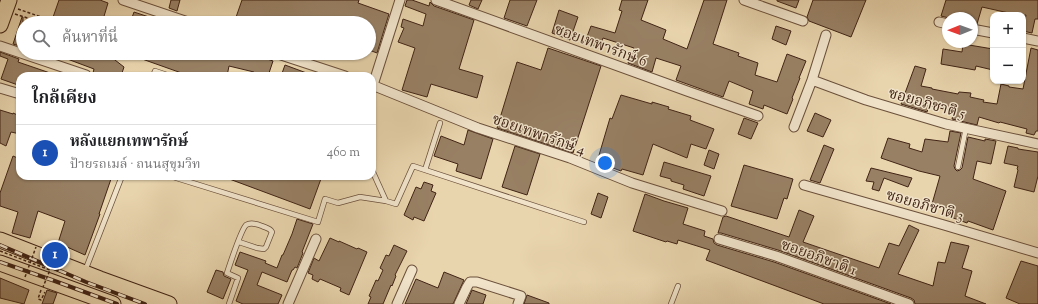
<!DOCTYPE html>
<html lang="th">
<head>
<meta charset="utf-8">
<style>
  body { margin:0; font-family:"Sorts Mill Goudy","Noto Serif Thai",serif; background:#f2f2f2; color:#202124 }
  .controls { position:absolute; right:12px; top:12px; display:grid; overflow:hidden; border-radius:8px; box-shadow:0 1px 3px #0004 }
  .controls button { width:36px; height:36px; display:grid; place-items:center; padding:0; border:0; border-bottom:1px solid #e0e0e0; background:#fff; color:#202124; font:20px sans-serif }
  .compass { position:absolute; left:942px; top:12px; width:36px; height:36px; border-radius:50%; background:#fff; box-shadow:0 1px 3px #0004; rotate:269deg }
  .you { position:absolute; left:605px; top:163px; width:14px; height:14px; margin:-10px; border:3px solid #fff; border-radius:50%; background:#1a73e8; box-shadow:0 0 0 6px #1a73e833 }
  .badge { display:grid; place-items:center; width:26px; height:26px; border-radius:50%; background:#8f2418; color:#fff; font-size:13px; font-weight:700 }
  .pin { position:absolute; translate:-50% -50%; border:2px solid #fff; box-shadow:0 1px 4px #0006 }
  .list { margin:0; padding:0; list-style:none }
  h2 { display:flex; justify-content:space-between; align-items:center; height:52px; margin:0; padding:0 16px; font-size:17px }
  h2 small { font-size:13px; font-weight:400; color:#757577 }
  .list li { display:grid; grid-template-columns:26px 1fr auto; gap:12px; align-items:center; box-sizing:border-box; height:56px; padding:0 16px; border-top:1px solid #e0e0e0 }
  .list b { display:block; font-size:15px; white-space:nowrap }
  .list p { margin:0; font-size:13px; white-space:nowrap; color:#757577 }
  .list em { font-size:13px; font-style:normal; color:#757577 }
  .icon { flex:none; width:22px; height:22px; fill:none; stroke:currentColor; stroke-width:2; stroke-linecap:round; stroke-linejoin:round }
  .map { position:relative; flex:none; width:1038px; height:304px; overflow:hidden }
  .search { position:absolute; background:#fff; box-shadow:0 1px 3px #0004; left:16px; top:16px; width:360px; height:44px; display:flex; align-items:center; gap:10px; box-sizing:border-box; padding:0 14px; border-radius:22px; color:#757577; font-size:15px }
  .panel { position:absolute; background:#fff; box-shadow:0 1px 3px #0004; left:16px; top:72px; width:360px; height:108px; border-radius:12px }
  .map>svg:first-child { display:block }
  .building { fill:#988064; stroke:#412415 }
  .lines { fill:none; stroke-linecap:round; stroke-linejoin:round }
  .service-casing { stroke:#6b503b; stroke-width:6 }
  .minor-casing { stroke:#6b503b; stroke-width:11 }
  .primary-casing { stroke:#412415; stroke-width:17 }
  .trunk-casing { stroke:#412415; stroke-width:17 }
  .path { stroke:#412415; stroke-width:1.5; stroke-dasharray:3 2; stroke-linecap:butt }
  .service { stroke:#f0e3ca; stroke-width:4.5 }
  .minor { stroke:#f0e3ca; stroke-width:9 }
  .primary { stroke:#e8d4ad; stroke-width:15 }
  .trunk { stroke:#e8d4ad; stroke-width:15 }
  .rail-casing { stroke:#412415; stroke-width:4 }
  .rail { stroke:#f0e3ca; stroke-width:2.5; stroke-dasharray:8; stroke-linecap:butt }
  .path-bridge { stroke:#412415; stroke-width:1.5; stroke-dasharray:3 2; stroke-linecap:butt }
  .labels { text-anchor:middle; stroke-width:3; stroke-linejoin:round; paint-order:stroke }
  .street-label { font-size:15px; fill:#412415; stroke:#f0e3ca }
</style>
</head>
<body>
<div class="map">
<svg width="1038" height="304" viewBox="0 0 1038 304">
  <rect width="100%" height="100%" fill="#e8d4ad"/>
  <filter id="stains"><feTurbulence type="fractalNoise" baseFrequency=".005" numOctaves="4"/><feColorMatrix values="0 0 0 0 .2 0 0 0 0 .09 0 0 0 0 .02 0 0 0 .5 -.17"/></filter>
  <radialGradient id="worn" r=".72"><stop offset=".6" stop-color="#630" stop-opacity="0"/><stop offset="1" stop-color="#630" stop-opacity=".3"/></radialGradient>
  <path class="building" d="M59 0H100L108 3 102 23H51Z
    M171 0H180L177 11 169 8Z
    M242 0H359L358 3 389 14 377 53 369 50V23H234Z
    M407 0H412L429 6 430 2 434 6 474 20 459 69 483 76 477 98 431 84 427 97 402 90 415 48 398 42 404 28 401 27 403 19 423 26 426 14 405 6Z
    M471 0H482L478 9 469 5Z
    M510 0H537L527 26 504 18Z
    M622 0H648L641 20 666 30 663 39 687 49 704 0H727L713 44 739 53 738 56 758 63 755 75 777 82 787 54 806 61 799 78H800L792 98 793 99 787 114 764 105 763 109 749 104 753 91 729 81 723 97 676 80 681 66 656 58 652 72 628 63 634 48 603 38 599 48 585 42 591 26 615 33 622 11 619 10Z
    M777 0H799L796 8 777 1Z
    M813 0H866L851 37 809 21 807 17Z
    M946 0H1038V19H1035L1032 33 1023 31 1026 15H1018L982 7 977 24 972 23V18H949L941 16Z
    M559 10 578 17 570 40 552 33Z
    M134 12 164 22V23H130Z
    M22 17H23V47L13 44Z
    M776 26 791 31 786 45 772 39Z
    M963 44 993 49V70L976 66 975 70 941 64 943 49 962 52Z
    M548 48 601 66 573 153 497 128 517 62 541 70Z
    M1031 48 1038 50V131H1036L1034 135 1026 133 1027 129 1000 122 999 123 979 117 977 125 952 119 954 111 929 106 927 112 901 104 915 66 926 69 921 86 932 88V89L958 94 959 92 971 93 970 97 984 100 983 102 997 104 1001 84 1009 86V87L1023 89Z
    M0 52 19 59 18 62 56 75V76H20V80L18 85 1 79 8 59 0 56Z
    M54 53H106L124 67 121 76H102L93 73 94 69 54 54Z
    M128 53H250L273 61 268 76H263L253 73 254 72 229 66 227 76H190L128 54Z
    M285 65 312 75V76H281Z
    M621 95 652 104V102L669 107 668 109 691 116 690 120 714 129 706 149 691 144 687 158 653 144 643 175 622 169 621 171 597 162 610 118 612 119Z
    M0 110 13 114V113L20 116V134L11 132 6 146 0 143Z
    M815 113 831 120 823 137 807 131Z
    M744 118 758 123 751 139 738 134Z
    M468 130 493 139 481 179 456 171 458 164 434 156 441 136 464 145Z
    M950 131 961 133 954 166 955 169 957 171 960 170 962 168 968 137 985 141V139L996 141 991 164 977 161 973 179 1006 191 993 230 968 221 967 223 948 216 951 209 932 204 940 176 919 171 881 158 888 138 910 144 909 148 922 152 925 139 948 142Z
    M824 145 834 149 820 183 810 180Z
    M515 146 540 154 527 195 502 187Z
    M1008 146 1018 148V149L1038 152V176L1034 192 1014 187 1018 170 1017 169 1018 166 1004 163Z
    M709 150 719 154 714 169 704 165Z
    M13 156 20 159V176H112L99 214H100L85 255 58 243 65 221 38 211 30 238 12 233 18 212 0 206V193Z
    M664 162 711 176 704 196 683 189 684 185 671 181V179L660 176Z
    M744 165 793 179 787 199 784 198 777 219 731 206Z
    M871 168 912 178 908 187 884 178 879 191 872 189 874 182 866 181Z
    M224 176H322L310 209 224 177Z
    M424 182 433 185 431 191 436 193 424 221 414 217 413 220 404 215 416 187 421 189Z
    M598 193 608 197 601 218 591 214Z
    M645 194 664 201 688 208 683 224 705 231 704 236 713 239 714 243 717 245 774 262 891 304H824L706 260 710 250 678 240 677 244 667 241 666 242 633 231Z
    M799 210 814 216 803 242 879 268 889 243 899 246 909 225 919 230 898 274 933 286 938 262 945 263 951 242 969 246 962 268 972 271 965 296 986 304H915L914 300 911 298 778 250 721 233H718L723 217 726 216 789 237Z
    M297 219 313 224 302 252 303 253 297 268 295 267 293 270H292L287 282 262 272 257 285 282 295 278 304H243L236 301 248 270 235 265 240 252 266 261 265 263 277 268 282 255H283L292 234Z
    M330 238 339 242V241L357 249 358 248 367 252 349 295 340 291 341 288 320 279 318 282 312 279 313 275 308 273 314 258 319 261Z
    M394 245 407 251 395 275 396 276 392 286 391 285 383 304H368L371 297 369 296 376 280 378 281 383 270 380 268 386 255 389 256Z
    M1021 261 1038 266V304H1020L1006 298Z
    M216 270 223 272 224 276 231 279 223 299 207 292Z
    M444 272 464 280 453 304H405L416 279 438 288Z
    M0 278 29 290 24 304 0 298Z
    M47 290 57 293 53 304H42Z
    M472 290 486 295 483 304H466Z
    M527 295 549 303V304H524Z"/>
  <g class="lines">
    <g class="service-casing">
      <path id="service" d="M153 76 155 71 170 76
        M958 167 966 128
        M372 170 386 201
        M425 170 440 123
        M170 176 318 222 325 199 338 203 360 197 386 201 396 204 413 166 584 222
        M85 271 122 176
        M229 304 238 278 227 273C230 264 241 230 246 225 251 222 257 224 262 226 266 228 270 228 272 232L266 247 264 249 257 248 239 242
        M671 304 678 286"/>
    </g>
    <g class="minor-casing">
      <path id="minor" d="M123 0 191 23
        M436 0 687 91 758 116
        M744 0 803 21
        M939 22 948 24
        M972 29 993 33
        M1023 38 1038 41
        M0 46 86 75 85 76
        M275 53 345 76
        M812 80 866 100 946 124 1038 144
        M372 85 478 128 570 158 632 183 722 211
        M373 85 400 0
        M0 88 20 94
        M794 127 812 80 826 35
        M804 185 944 225 1038 253
        M719 239 776 256 909 304
        M288 304 316 239
        M397 304 412 270
        M459 304 467 287 470 282H477L521 296 518 304"/>
    </g>
    <g class="primary-casing">
      <path id="primary" d="M0 25 9 0"/>
    </g>
    <g class="trunk-casing">
      <path id="trunk" d="M0 240 100 279 169 304
        M0 263 113 304"/>
    </g>
    <path class="path" d="M18 9 47 19 45 23
      M15 14 43 23
      M41 290 38 299 41 300 45 292"/>
    <use href="#service" class="service"/>
    <use href="#minor" class="minor"/>
    <use href="#primary" class="primary"/>
    <use href="#trunk" class="trunk"/>
    <g class="rail-casing">
      <path id="rail" d="M0 245 86 282 145 304
        M0 262 52 280 117 304"/>
    </g>
    <use href="#rail" class="rail"/>
    <path class="path-bridge" d="M0 251 50 270 43 287
      M25 277 36 247"/>
  </g>
  <g class="labels">
    <g class="street-label">
      <text transform="translate(601 45) rotate(20)" y="5">ซอยเทพารักษ์ 6</text>
      <text transform="translate(927 103) rotate(16)" y="5">ซอยอภิชาติ 5</text>
      <text transform="translate(539 134) rotate(19)" y="5">ซอยเทพารักษ์ 4</text>
      <text transform="translate(925 205) rotate(16)" y="5">ซอยอภิชาติ 3</text>
      <text transform="translate(819 257) rotate(20)" y="5">ซอยอภิชาติ 1</text>
    </g>
  </g>
  <rect width="100%" height="100%" filter="url(#stains)"/>
  <rect width="100%" height="100%" fill="url(#worn)"/>
</svg>
<div class="controls">
<button>+</button>
<button>−</button>
</div>
<svg class="compass" viewBox="-18 -18 36 36"><path d="M0-13l5 13h-10z" fill="#e53935"/><path d="M0 13l5-13h-10z" fill="#757577"/></svg>
<div class="you"></div>
<div class="pin badge" style="left:55px;top:255px;background:#1a4fb4">1</div>
<div class="search"><svg class="icon" aria-label="search" viewBox="0 0 24 24"><circle cx="10" cy="10" r="6"/><path d="M15 15l6 6"/></svg>ค้นหาที่นี่</div>
<section class="panel">
<h2>ใกล้เคียง<small></small></h2>
<ul class="list">
<li><span class="badge" style="background:#1a4fb4">1</span><div><b>หลังแยกเทพารักษ์</b><p>ป้ายรถเมล์ · ถนนสุขุมวิท</p></div><em>460 m</em></li>
</ul>
</section>
</div>
</body>
</html>
